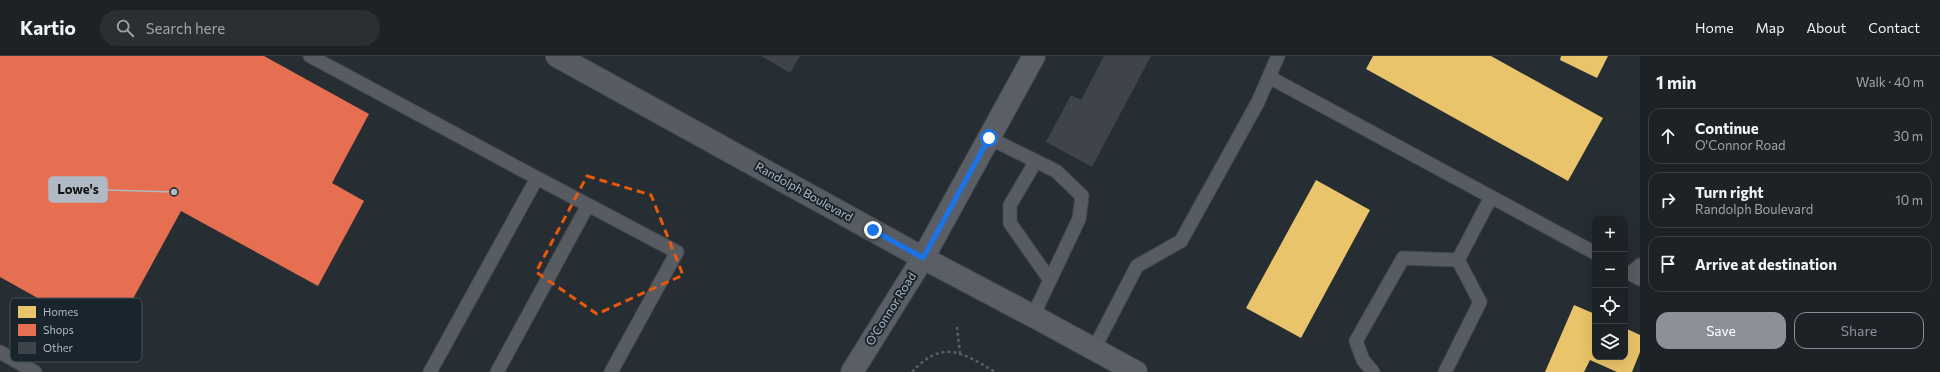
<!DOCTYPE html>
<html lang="en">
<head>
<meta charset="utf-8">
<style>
  body { margin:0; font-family:Commissioner,sans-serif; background:#292f32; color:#f1f3f6 }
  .controls { position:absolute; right:12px; bottom:12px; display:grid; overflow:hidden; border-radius:8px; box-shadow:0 4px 16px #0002 }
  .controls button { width:36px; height:36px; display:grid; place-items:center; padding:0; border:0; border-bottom:1px solid #3a3f43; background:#1c2226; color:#f1f3f6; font:20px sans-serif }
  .stop { position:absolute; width:12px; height:12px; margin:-9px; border:3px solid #1a73e8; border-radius:50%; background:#fff }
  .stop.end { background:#1a73e8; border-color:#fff; box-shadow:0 1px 4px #0008 }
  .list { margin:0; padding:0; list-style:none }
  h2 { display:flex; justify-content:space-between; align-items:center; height:52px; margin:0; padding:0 16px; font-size:17px }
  h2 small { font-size:13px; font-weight:400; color:#a0a4a7 }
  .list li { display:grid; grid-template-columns:26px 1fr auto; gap:12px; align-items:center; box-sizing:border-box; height:56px; margin:0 8px 8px; padding:0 8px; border:1px solid #3a3f43; border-radius:12px }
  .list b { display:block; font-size:15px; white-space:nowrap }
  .list p { margin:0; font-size:13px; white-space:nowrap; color:#a0a4a7 }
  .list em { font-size:13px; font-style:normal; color:#a0a4a7 }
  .actions { display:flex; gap:8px; padding:12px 16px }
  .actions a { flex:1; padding:9px 0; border:1px solid #8c9099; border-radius:12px; text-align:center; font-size:14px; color:#8c9099 }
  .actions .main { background:#8c9099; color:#fff }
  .icon { flex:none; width:22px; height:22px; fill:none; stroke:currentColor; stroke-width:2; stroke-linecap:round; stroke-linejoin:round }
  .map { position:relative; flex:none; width:1640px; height:316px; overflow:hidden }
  header { display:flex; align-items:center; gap:24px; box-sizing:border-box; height:56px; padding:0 20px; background:#1c2226; border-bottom:1px solid #3a3f43 }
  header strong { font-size:19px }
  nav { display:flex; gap:22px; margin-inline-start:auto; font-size:14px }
  .search { width:280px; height:36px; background:#292f32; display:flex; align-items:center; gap:10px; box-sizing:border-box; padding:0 14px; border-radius:22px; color:#a0a4a7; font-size:15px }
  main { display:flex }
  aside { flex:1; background:#1c2226 }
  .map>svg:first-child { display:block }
  .homes { fill:#e9c46a }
  .shops { fill:#e76f51 }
  .building { fill:#3e4449 }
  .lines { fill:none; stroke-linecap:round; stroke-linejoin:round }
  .service-casing { stroke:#44494e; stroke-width:15 }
  .tertiary-casing { stroke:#44494e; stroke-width:24 }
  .secondary-casing { stroke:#44494e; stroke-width:24 }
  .path { stroke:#595f65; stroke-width:2.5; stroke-dasharray:3 3; stroke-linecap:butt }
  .service { stroke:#565c61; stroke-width:13 }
  .tertiary { stroke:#565c61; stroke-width:22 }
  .secondary { stroke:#5a5f66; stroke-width:22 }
  .route { stroke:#1a73e8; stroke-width:5 }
  .marked { fill:none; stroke:#e8590c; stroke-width:3; stroke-dasharray:8 5; stroke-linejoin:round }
  .labels { text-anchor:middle; stroke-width:4; stroke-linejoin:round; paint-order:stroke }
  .street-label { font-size:12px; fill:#afbac5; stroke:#1a242d }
  .key { fill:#1a242d; stroke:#47515b; stroke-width:1 }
  .key-label { font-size:11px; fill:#afbac5 }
  .leader { fill:none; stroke:#afbac5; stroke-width:1.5 }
  .callout-dot { fill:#afbac5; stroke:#1a242d; stroke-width:1.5 }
  .callout { fill:#afbac5; stroke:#afbac5; stroke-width:1.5 }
  .callout-label { font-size:13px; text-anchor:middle; font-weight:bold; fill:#111 }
</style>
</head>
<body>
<header>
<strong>Kartio</strong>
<div class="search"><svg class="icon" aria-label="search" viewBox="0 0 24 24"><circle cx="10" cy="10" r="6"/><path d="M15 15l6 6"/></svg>Search here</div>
<nav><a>Home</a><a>Map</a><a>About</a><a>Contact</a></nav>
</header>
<main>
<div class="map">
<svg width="1640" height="316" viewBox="0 0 1640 316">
  <rect width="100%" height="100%" fill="#262d33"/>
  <path class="homes" d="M1373 0H1491L1603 62 1568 125 1366 13Z
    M1561 0H1608L1597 22 1560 4Z
    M1316 124 1370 154 1301 282 1246 252Z
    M1574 249 1595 258V301H1625V272L1640 279V296L1632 316H1617L1590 304 1584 316H1545Z"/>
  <path class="shops" d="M0 0H264L369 58 332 127 364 145 318 230 181 155 111 283 0 221Z"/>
  <path class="building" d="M761 0H800L790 17Z
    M1104 0H1151L1092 111 1046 86 1071 39 1081 44Z"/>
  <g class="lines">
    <g class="service-casing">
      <path id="service" d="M310 0 537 122 430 316
        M1269 21 1595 197
        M989 82 1056 115 1082 140 1079 163 1033 260
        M1036 105 1010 149V167L1050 224
        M537 122 677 196 611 316
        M1458 204 1491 141
        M1625 215 1640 223
        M1630 218 1640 209
        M1094 293 1137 210 1181 185 1258 46 1278 0
        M0 296 35 316
        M497 316 588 149
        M1373 316 1363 304 1356 285 1403 202 1458 204
        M1445 316 1480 246 1458 204"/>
    </g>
    <g class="tertiary-casing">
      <path id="tertiary" d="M557 0 923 202"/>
    </g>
    <g class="secondary-casing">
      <path id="secondary" d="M923 202 1033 260 1136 316
        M852 316 923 202 1034 0"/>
    </g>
    <path class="path" d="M957 271 960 298
      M912 316C942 283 962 296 995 316"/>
    <use href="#service" class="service"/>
    <use href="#tertiary" class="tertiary"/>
    <use href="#secondary" class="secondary"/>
  </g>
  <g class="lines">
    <path class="route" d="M873 174 923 202 989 82"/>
  </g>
  <path class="marked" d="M587 120 651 139 683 219 597 258 536 216Z"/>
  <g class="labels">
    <g class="street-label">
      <text transform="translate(804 136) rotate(29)" y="4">Randolph Boulevard</text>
      <text transform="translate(891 253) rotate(-58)" y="4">O'Connor Road</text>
    </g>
  </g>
  <rect x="10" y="242" width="132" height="64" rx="6" class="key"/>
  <rect x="18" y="250" width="18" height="12" fill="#e9c46a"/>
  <rect x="18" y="268" width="18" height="12" fill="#e76f51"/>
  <rect x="18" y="286" width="18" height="12" fill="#3e4449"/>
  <g class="key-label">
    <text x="43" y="260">Homes</text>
    <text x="43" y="278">Shops</text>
    <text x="43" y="296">Other</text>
  </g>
  <path class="leader" d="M174 136L107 134"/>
  <circle class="callout-dot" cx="174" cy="136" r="4"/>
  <rect class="callout" x="49" y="121" width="58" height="25" rx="4"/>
  <g class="callout-label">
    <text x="78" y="138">Lowe's</text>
  </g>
</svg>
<div class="controls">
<button>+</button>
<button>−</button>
<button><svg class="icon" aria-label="locate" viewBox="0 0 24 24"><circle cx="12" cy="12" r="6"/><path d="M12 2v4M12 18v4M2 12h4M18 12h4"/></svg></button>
<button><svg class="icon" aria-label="layers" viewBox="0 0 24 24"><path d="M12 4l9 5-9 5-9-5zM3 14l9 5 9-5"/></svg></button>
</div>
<div class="stop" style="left:989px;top:82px"></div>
<div class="stop end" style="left:873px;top:174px"></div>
</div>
<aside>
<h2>1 min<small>Walk · 40 m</small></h2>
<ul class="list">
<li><svg class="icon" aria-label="ahead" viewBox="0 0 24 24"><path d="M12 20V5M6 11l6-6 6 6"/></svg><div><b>Continue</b><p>O'Connor Road</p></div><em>30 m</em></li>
<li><svg class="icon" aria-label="right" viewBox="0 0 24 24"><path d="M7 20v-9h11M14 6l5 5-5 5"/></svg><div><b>Turn right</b><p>Randolph Boulevard</p></div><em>10 m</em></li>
<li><svg class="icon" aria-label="arrive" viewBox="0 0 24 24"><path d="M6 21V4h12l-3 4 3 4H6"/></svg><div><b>Arrive at destination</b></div></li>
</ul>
<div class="actions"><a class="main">Save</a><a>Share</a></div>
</aside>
</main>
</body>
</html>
